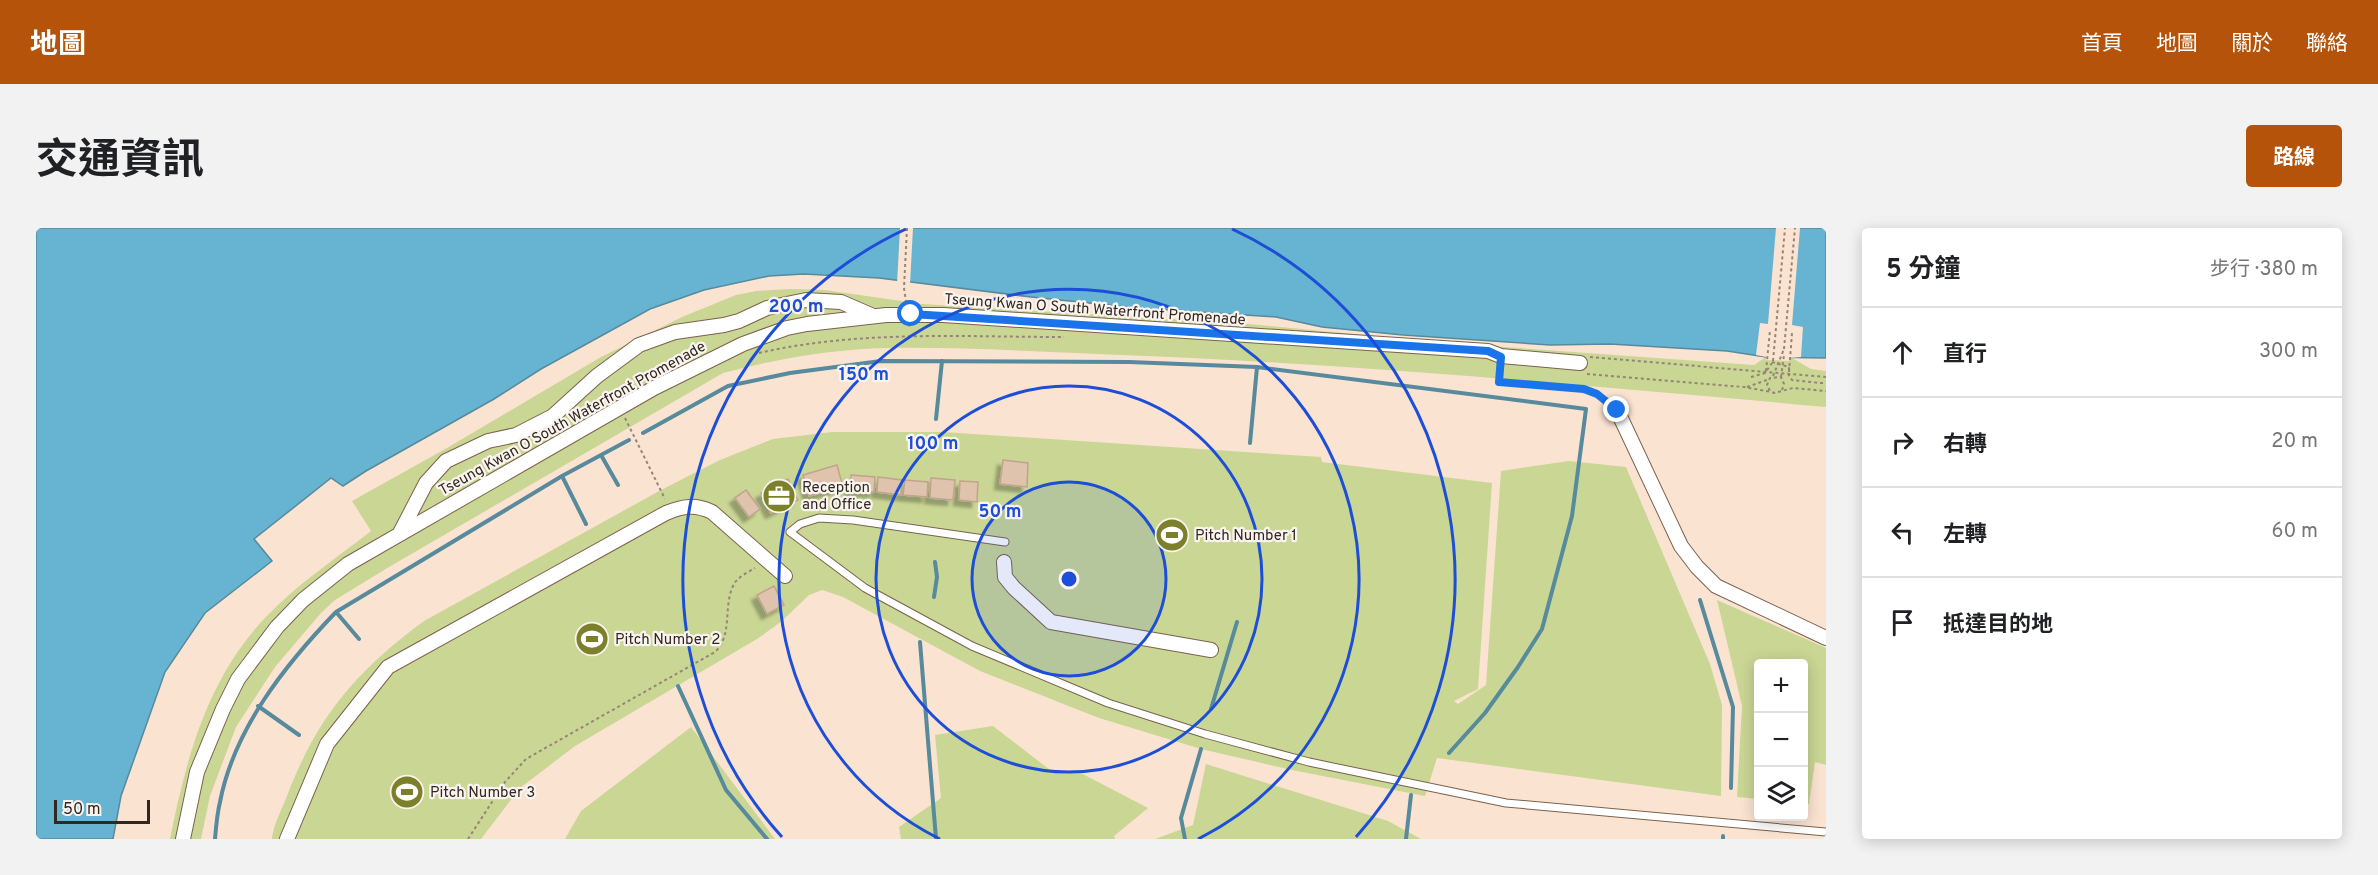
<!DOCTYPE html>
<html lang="zh-TW">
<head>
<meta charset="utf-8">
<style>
  body { margin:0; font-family:Overpass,"Noto Sans TC",sans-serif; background:#f2f2f2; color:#202124 }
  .controls { position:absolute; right:18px; bottom:18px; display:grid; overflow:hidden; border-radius:6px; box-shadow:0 3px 15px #0003 }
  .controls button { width:54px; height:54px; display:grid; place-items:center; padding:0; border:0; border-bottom:2px solid #e0e0e0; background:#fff; color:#202124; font:30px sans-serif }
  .scale { position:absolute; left:18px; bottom:15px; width:96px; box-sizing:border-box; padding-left:6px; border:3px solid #32271e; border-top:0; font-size:16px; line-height:21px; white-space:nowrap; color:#32271e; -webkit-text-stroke:4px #faf4f0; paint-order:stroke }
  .stop { position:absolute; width:18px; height:18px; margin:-14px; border:4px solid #1a73e8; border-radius:50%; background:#fff }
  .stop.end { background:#1a73e8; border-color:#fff; box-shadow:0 2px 6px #0008 }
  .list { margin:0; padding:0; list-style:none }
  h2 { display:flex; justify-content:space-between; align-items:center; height:78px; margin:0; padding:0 24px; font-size:26px }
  h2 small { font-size:20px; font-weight:400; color:#757577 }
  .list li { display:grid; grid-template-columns:39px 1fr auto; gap:18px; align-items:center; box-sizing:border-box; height:90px; padding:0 24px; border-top:2px solid #e0e0e0 }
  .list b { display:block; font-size:22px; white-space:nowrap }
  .list em { font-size:20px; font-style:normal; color:#757577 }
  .icon { flex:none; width:33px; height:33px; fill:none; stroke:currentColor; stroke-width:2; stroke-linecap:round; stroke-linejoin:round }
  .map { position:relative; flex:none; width:1790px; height:611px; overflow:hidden; border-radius:6px }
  header { display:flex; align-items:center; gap:36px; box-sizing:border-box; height:84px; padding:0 30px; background:#b45309; color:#fff }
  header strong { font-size:28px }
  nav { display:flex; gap:33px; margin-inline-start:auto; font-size:21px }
  .intro { display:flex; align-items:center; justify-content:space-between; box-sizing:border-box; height:144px; padding:0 36px }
  h1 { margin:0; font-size:42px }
  .button { padding:15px 27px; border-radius:6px; background:#b45309; color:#fff; font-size:21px; font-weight:700 }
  main { display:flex; gap:36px; padding:0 36px }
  aside { flex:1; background:#fff; border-radius:6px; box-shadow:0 3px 15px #0003 }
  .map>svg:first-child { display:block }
  .green { fill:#cad694 }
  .water { fill:#66b4d2; stroke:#568a9c; stroke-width:1.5 }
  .pier { fill:#fbe3d1 }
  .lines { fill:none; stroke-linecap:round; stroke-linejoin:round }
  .stream { stroke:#568a9c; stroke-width:4 }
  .building { fill:#e0c3ad; stroke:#c0a48e; stroke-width:1.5; filter:url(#shadow) }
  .lane-casing { stroke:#7b624d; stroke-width:9 }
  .street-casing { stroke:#7b624d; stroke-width:16 }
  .path { stroke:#968577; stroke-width:2; stroke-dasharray:3 3; stroke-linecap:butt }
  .lane { stroke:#fff; stroke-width:7 }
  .street { stroke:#fff; stroke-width:14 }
  .path-bridge { stroke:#968577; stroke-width:2; stroke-dasharray:3 3; stroke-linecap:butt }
  .route { stroke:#1a73e8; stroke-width:8 }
  .ring { fill:none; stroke:#1d4ed8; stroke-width:3 }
  .labels { text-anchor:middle; stroke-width:4.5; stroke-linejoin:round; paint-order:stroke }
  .street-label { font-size:15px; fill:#32271e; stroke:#faf4f0 }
  .poi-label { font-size:15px; fill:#32271e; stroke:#faf4f0; text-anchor:start }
  .centre { fill:#1d4ed8; stroke:#faf4f0; stroke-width:3 }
  .ring-label { font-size:18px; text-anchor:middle; font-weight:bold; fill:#1d4ed8; stroke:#faf4f0; stroke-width:4.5; stroke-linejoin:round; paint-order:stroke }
</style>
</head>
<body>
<header>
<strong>地圖</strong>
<nav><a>首頁</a><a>地圖</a><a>關於</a><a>聯絡</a></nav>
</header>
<div class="intro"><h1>交通資訊</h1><a class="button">路線</a></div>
<main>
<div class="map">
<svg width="1790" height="611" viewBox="0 0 1790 611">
  <defs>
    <filter id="shadow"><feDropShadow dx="-5.5" dy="5.5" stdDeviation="1.5" flood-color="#0004"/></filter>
  </defs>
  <rect width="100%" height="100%" fill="#fbe3d1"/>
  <path class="green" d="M754 61 789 62 886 76 1202 95 1412 115 1718 137 1730 129 1756 130 1775 141 1790 143V179C1556 158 1321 136 1085 127 1008 124 929 119 852 120 796 121 740 131 687 145L353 339 299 372 285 385 239 439 200 499 174 568 165 611H134C150 531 171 451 229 390 260 357 299 331 335 303L316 273 411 220 565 129 646 89 700 67 720 63Z
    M796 204H907L1285 229 1286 234 1456 255 1442 461 1418 473 1422 476 1450 457 1465 243 1533 233 1590 239 1674 436 1686 477 1685 568 1401 530 1389 568 1256 542 1165 521 1063 490 944 443 807 369 786 362 773 367 746 393 721 411 539 518 484 560 445 611H236C237 597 246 581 251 568 281 489 320 443 388 393L625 262 684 232 737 211Z
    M1681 372 1790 420V537L1779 534 1773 576H1768V436H1722V571L1701 569 1706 478Z
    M957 498 1018 545 1039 542 1112 580 1078 608 1079 611H865L863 599 905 570 899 507Z
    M655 499 739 611H529L545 583Z
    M1170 536 1352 593 1385 611H1119L1157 597Z"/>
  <path class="water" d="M0 0H1790V130L1730 129 1691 123 1574 116 1514 117 1367 107 1286 99 1240 89 1101 80 995 69 843 50 768 46 733 48 668 62 614 81 505 141 458 171 330 243 307 258 295 250 218 311 236 333 169 385 129 444 85 568 77 611H0Z"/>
  <path class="pier" d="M864 0H877L874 57 861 56Z
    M1740 0H1764L1756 97 1767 99 1765 129 1753 130V133L1730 132V129L1720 127 1724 95 1732 96Z"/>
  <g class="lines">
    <path class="stream" d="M900 191 906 133
      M607 205 692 158 754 145 845 133 1093 134 1221 139 1550 181 1536 288 1506 401 1482 439 1449 485 1413 525
      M1214 215 1221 139
      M565 227 582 257
      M526 248 550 296
      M898 369 901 349 899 334
      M1664 372 1697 479 1695 560
      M300 384 323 411
      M884 414 900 611
      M642 458 690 562 731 611
      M222 478 263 507
      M1175 481 1201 394
      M179 611C180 599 181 586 184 574 198 501 249 437 300 384L526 248 593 212
      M1149 611 1145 590 1165 521
      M1370 611 1375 567
      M1687 611V608"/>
  </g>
  <path class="building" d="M967 232 992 235 991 259 964 256Z
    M801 237 807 259 773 268 767 247Z
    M815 247 839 249 838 264 814 262Z
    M842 249 866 252 865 267 841 264Z
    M895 250 919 252 917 272 894 270Z
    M752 251 762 272 735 285 725 265Z
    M869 252 892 254 891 269 867 267Z
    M924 253 942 254 941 274 923 272Z
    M710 262 724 281 713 289 699 270Z
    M738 358 748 377 731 386 721 367Z"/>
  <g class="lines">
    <g class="lane-casing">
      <path id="lane" d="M969 314 817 292 783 290 764 296 754 304 829 360 936 418 1072 475 1169 506 1273 534 1470 575 1790 604"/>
    </g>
    <g class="street-casing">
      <path id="street" d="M1581 182 1645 318 1661 339 1680 358 1790 410
        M364 305 390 255 410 233 452 213 480 207 517 188 561 148 603 117 639 104 688 97 703 93 731 80 770 72 805 74 835 87
        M968 334 969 349 978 360 1015 394 1175 422
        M147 611 161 544 187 481 202 451 241 399 267 372 312 336 618 160 707 116 751 100 771 96 850 87H907L1452 123 1465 128 1544 135
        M251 611 291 516 352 439 630 285C647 278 659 276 676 284L749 348"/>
    </g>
    <path class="path" d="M1748 121 1759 0
      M723 125C823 102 926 109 1028 109
      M1554 129 1790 149
      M1737 133 1749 0
      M1464 140 1463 154 1548 161 1572 173
      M1730 143 1734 102
      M1753 144 1756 105
      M1551 146 1708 159 1736 164
      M1784 155H1790
      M1711 159 1731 152
      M1746 162 1748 156 1745 149 1734 150 1731 157 1734 163 1738 165 1757 160 1790 163
      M589 190 629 271
      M432 611 469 554 490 531 679 424C697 407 687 379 697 358 701 349 711 345 719 340"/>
    <use href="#lane" class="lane"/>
    <use href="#street" class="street"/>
    <path class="path-bridge" d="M871 0 868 60 874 101
      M1736 134 1753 139V148L1756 152 1784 155
      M1737 148 1748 121
      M1715 149 1729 145 1736 135
      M1745 149 1748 127"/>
  </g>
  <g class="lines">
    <path class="route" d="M875 86 1452 123 1465 129 1463 154 1548 161 1561 166 1581 182"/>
  </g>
  <circle cx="1033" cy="351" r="97" fill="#1d4ed8" fill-opacity=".12"/>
  <g class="ring">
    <circle cx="1033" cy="351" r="97"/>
    <circle cx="1033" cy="351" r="193"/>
    <path d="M904 611A290 290 0 1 1 1162 611"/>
    <path d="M746 609A386 386 0 0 1 870 1M1196 1A386 386 0 0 1 1320 609"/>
  </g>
  <defs>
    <g id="office-disc" transform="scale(1.725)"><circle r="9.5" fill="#7c802a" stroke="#faf4f0"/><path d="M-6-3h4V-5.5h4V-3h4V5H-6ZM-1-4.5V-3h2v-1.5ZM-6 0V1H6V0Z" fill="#fff"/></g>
    <g id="stadium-disc" transform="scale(1.725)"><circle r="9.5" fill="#7c802a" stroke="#faf4f0"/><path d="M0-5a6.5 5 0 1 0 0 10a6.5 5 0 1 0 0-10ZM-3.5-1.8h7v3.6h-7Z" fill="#fff"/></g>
  </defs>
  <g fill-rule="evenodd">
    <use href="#office-disc" x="743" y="268"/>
    <use href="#stadium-disc" x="1136" y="307"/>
    <use href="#stadium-disc" x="556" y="411"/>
    <use href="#stadium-disc" x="371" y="564"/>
  </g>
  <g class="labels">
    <g class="street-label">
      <text transform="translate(1059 81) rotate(4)" y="5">Tseung Kwan O South Waterfront Promenade</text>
      <text transform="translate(536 190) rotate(-29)" y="5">Tseung Kwan O South Waterfront Promenade</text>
    </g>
    <g class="poi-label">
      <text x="766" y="264">Reception<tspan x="766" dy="17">and Office</tspan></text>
      <text x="1159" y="312">Pitch Number 1</text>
      <text x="579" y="416">Pitch Number 2</text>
      <text x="394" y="569">Pitch Number 3</text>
    </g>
  </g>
  <circle cx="1033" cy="351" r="9" class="centre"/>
  <g class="ring-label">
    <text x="760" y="84">200 m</text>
    <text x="828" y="152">150 m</text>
    <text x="897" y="221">100 m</text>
    <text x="964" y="289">50 m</text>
  </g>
</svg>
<div class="controls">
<button>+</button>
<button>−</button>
<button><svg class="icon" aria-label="layers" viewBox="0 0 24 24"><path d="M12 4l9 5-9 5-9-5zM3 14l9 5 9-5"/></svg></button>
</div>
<div class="scale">50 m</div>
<div class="stop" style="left:875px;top:86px"></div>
<div class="stop end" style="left:1581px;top:182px"></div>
</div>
<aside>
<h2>5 分鐘<small>步行 · 380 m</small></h2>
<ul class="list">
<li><svg class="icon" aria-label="ahead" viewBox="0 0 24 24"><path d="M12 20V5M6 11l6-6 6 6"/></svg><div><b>直行</b></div><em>300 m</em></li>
<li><svg class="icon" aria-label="right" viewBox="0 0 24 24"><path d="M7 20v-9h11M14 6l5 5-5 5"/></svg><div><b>右轉</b></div><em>20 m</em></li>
<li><svg class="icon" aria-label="left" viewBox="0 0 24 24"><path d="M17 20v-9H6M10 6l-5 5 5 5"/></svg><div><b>左轉</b></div><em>60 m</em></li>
<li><svg class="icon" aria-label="arrive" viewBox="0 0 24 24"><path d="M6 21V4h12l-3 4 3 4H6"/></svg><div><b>抵達目的地</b></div></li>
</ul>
</aside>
</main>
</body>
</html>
